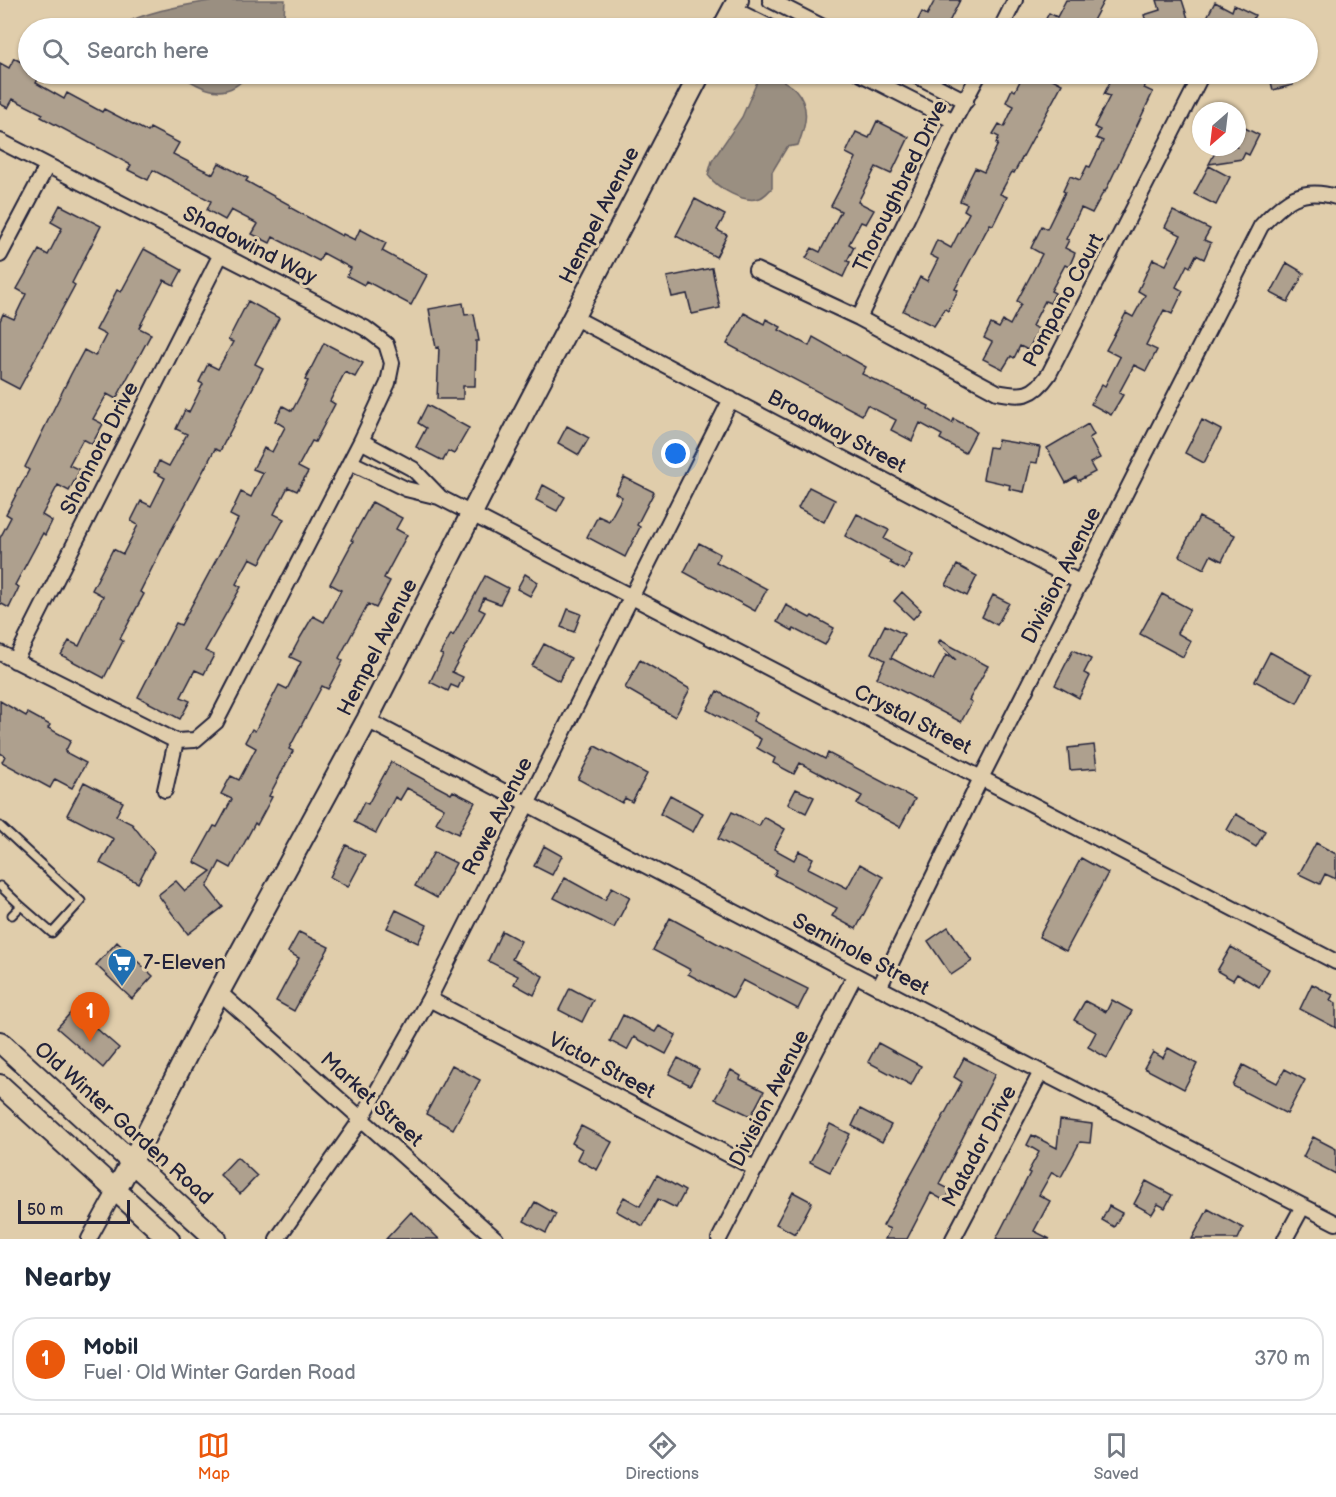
<!DOCTYPE html>
<html lang="en">
<head>
<meta charset="utf-8">
<style>
  body { margin:0; font-family:"Balsamiq Sans",sans-serif; background:#f2f2f3; color:#1f2937 }
  .compass { position:absolute; left:1192px; top:102px; width:54px; height:54px; border-radius:50%; background:#fff; box-shadow:0 2px 4px #0004; rotate:208deg }
  .scale { position:absolute; left:18px; bottom:15px; width:112px; box-sizing:border-box; padding-left:6px; border:3px solid #22223b; border-top:0; font-size:16px; line-height:21px; white-space:nowrap; color:#22223b; -webkit-text-stroke:4px #e0cdab; paint-order:stroke }
  .you { position:absolute; left:676px; top:454px; width:21px; height:21px; margin:-15px; border:4px solid #fff; border-radius:50%; background:#1a73e8; box-shadow:0 0 0 9px #1a73e833 }
  .badge { display:grid; place-items:center; width:39px; height:39px; border-radius:50%; background:#ea580c; color:#fff; font-size:20px; font-weight:700 }
  .pin { position:absolute; translate:-50% -50px; filter:drop-shadow(0 2px 3px #0008) }
  .pin::after { content:''; position:absolute; top:32px; width:21px; height:18px; background:inherit; clip-path:polygon(0 0,100% 0,50% 100%) }
  .list { margin:0; padding:0; list-style:none }
  h2 { display:flex; justify-content:space-between; align-items:center; height:78px; margin:0; padding:0 24px; font-size:26px }
  h2 small { font-size:20px; font-weight:400; color:#747a83 }
  .list li { display:grid; grid-template-columns:39px 1fr auto; gap:18px; align-items:center; box-sizing:border-box; height:84px; margin:0 12px 12px; padding:0 12px; border:2px solid #e0e1e3; border-radius:24px }
  .list b { display:block; font-size:22px; white-space:nowrap }
  .list p { margin:0; font-size:20px; white-space:nowrap; color:#747a83 }
  .list em { font-size:20px; font-style:normal; color:#747a83 }
  .icon { flex:none; width:33px; height:33px; fill:none; stroke:currentColor; stroke-width:2; stroke-linecap:round; stroke-linejoin:round }
  .map { position:relative; flex:none; width:1336px; height:1239px; overflow:hidden }
  .search { position:absolute; background:#fff; box-shadow:0 2px 4px #0004; left:18px; right:18px; top:18px; height:66px; display:flex; align-items:center; gap:15px; box-sizing:border-box; padding:0 21px; border-radius:33px; color:#747a83; font-size:22px }
  .sheet { height:174px; background:#fff }
  nav { display:flex; justify-content:space-around; align-items:center; box-sizing:border-box; height:84px; border-top:2px solid #e0e1e3; background:#fff; font-size:16px; color:#747a83 }
  nav a { display:grid; justify-items:center; gap:3px }
  nav .on { color:#ea580c }
  .map>svg:first-child { display:block }
  .water { fill:#9a8f81; stroke:#6a6365; stroke-width:1.5 }
  .building { fill:#aea08e; stroke:#22223b; stroke-width:1.5 }
  .lines { fill:none; stroke-linecap:round; stroke-linejoin:round }
  .lane-casing { stroke:#22223b; stroke-width:11 }
  .street-casing { stroke:#22223b; stroke-width:18 }
  .secondary-casing { stroke:#22223b; stroke-width:24 }
  .lane { stroke:#e0cdab; stroke-width:7 }
  .street { stroke:#e0cdab; stroke-width:14 }
  .secondary { stroke:#e0cdab; stroke-width:20 }
  .labels { text-anchor:middle; stroke-width:6; stroke-linejoin:round; paint-order:stroke }
  .street-label { font-size:21px; fill:#22223b; stroke:#e0cdab }
  .poi-label { font-size:21px; fill:#22223b; stroke:#e0cdab; text-anchor:start }
</style>
</head>
<body>
<div class="map">
<svg width="1336" height="1239" viewBox="0 0 1336 1239">
  <rect width="100%" height="100%" fill="#e0cdab"/>
  <filter id="ink" filterUnits="userSpaceOnUse"><feTurbulence type="fractalNoise" baseFrequency=".0167" numOctaves="2"/><feDisplacementMap in="SourceGraphic" scale="12" xChannelSelector="R" yChannelSelector="G"/><feConvolveMatrix kernelMatrix="1 2 1 2 8 2 1 2 1" color-interpolation-filters="sRGB"/></filter>
  <g filter="url(#ink)">
    <path class="water" d="M215 0H285L284 17 277 28H121C132 13 194 4 215 0Z
      M178 74H248C226 103 203 89 178 74Z
      M769 74C777 78 789 83 795 89 811 107 806 125 798 145L787 147 772 172V188C769 191 765 196 760 198 744 204 717 188 708 175L712 161 742 117 760 75Z"/>
    <path class="building" d="M935 0H960L946 28H914L922 12 927 15Z
      M1066 0H1104L1089 28H1041L1049 13 1057 17Z
      M1157 0H1182L1191 28H1148L1144 15 1160 10Z
      M1215 2 1232 11 1234 5 1255 15 1248 28H1225L1206 19Z
      M14 58 28 66V74H41L36 83 64 99 67 93 102 112 104 109 148 132 150 128 179 143 173 154 202 169 213 174 219 163 248 178 246 181 290 205 289 207 342 236 343 234 355 240 360 229 386 243 382 251 427 275 411 305 366 281 364 285 347 276 351 268 323 253 319 261 273 237 270 243 252 234 258 224 231 210 225 220 207 210 211 201 153 170 148 180 128 170 131 165 41 117 43 114 13 99 8 108 0 104V63L9 68Z
      M1029 74H1043L1062 84 1014 173 1012 172 1000 194 1007 197 993 225 990 224 955 289 958 290 948 311 945 309 934 326 903 311 920 277 927 281 938 259 930 255 937 240 951 248 969 213 964 210 967 204 960 201 969 180 975 168 984 172 998 144 996 143 999 137 993 134 999 124 1004 127 1014 106 1006 102 1012 89 1015 91 1021 79 1025 81Z
      M1114 74H1151L1144 88 1153 92 1105 192 1104 191 1092 213 1081 208 1066 239 1069 240 1065 248 1075 253 1069 267 1065 265 1051 291 1055 293 1050 303 1045 301 1032 326 1039 329 1028 350 1020 346 1014 358 1011 356 1003 369 983 359 992 342 984 338 991 324 999 328 1003 321 1010 325 1021 304 1017 301 1042 254 1031 248 1042 226 1047 229 1065 192 1063 191 1070 176 1080 180 1087 166 1090 167 1103 141 1096 138 1100 130 1094 127 1110 96 1104 94Z
      M1269 74H1290L1293 85 1273 90Z
      M877 121 909 137 891 174 876 167 858 202 874 210 866 224 861 222 849 244 854 247 847 261 850 262 843 277 806 258 812 248 820 252 841 211 831 206 856 158 846 153 856 132 869 138Z
      M1237 124 1259 135 1249 155 1245 153 1242 159 1209 164 1218 147H1237Z
      M1209 166 1230 177 1216 205 1194 194Z
      M695 199 725 215 717 230 727 235 716 257 676 236Z
      M60 205 101 226 72 283 75 285 19 389 0 379V321L3 314 14 319 26 294 17 289 39 250 48 255 62 228 51 222Z
      M1173 211 1210 229 1204 240 1211 243 1204 259 1196 255 1190 267 1187 265 1176 287 1183 291 1172 314 1164 310 1146 345 1157 350 1146 371 1134 365 1119 393 1123 395 1111 415 1091 404 1102 384 1105 386 1120 357 1106 350 1126 313 1133 317 1145 295 1138 291 1153 259 1166 265 1181 235 1165 227Z
      M144 249 182 270 174 285 164 280 150 307 139 328 151 334 116 399 107 394 93 419 103 424 92 444 83 439 69 465 80 470 69 491 58 485 42 515 52 521 45 535 43 533 15 585 19 587 9 608 0 603V538L11 517 6 514 29 470 25 467 71 374 84 350 95 356 106 335 96 330 117 290 121 292Z
      M1287 263 1304 273 1288 302 1271 293Z
      M712 268 720 308 692 314 687 294 672 297 667 277Z
      M248 301 279 318 255 364 263 368 220 451 215 449 162 548 140 592 144 594 120 639 123 641 104 678 61 655 69 641 79 646 103 596 92 590 113 549 123 554 138 525 131 521 141 501 151 506 165 478 154 472 159 461 169 466 187 434 176 429 185 410 189 412 203 384 199 382 208 364 218 369 233 342 228 340Z
      M463 303 465 315 474 314 479 341H476L475 386H463V399H437L439 347 436 348 429 309Z
      M744 313 764 324 766 319 781 327 779 330 809 346 813 337 866 367 862 374 929 406 928 409 952 423 954 419 969 427 976 432 965 453 940 439 942 435 920 423 912 441 891 430 896 420 867 405 862 415 727 344Z
      M324 343 363 363 355 377 345 372 330 401 335 404 315 442 312 441 298 467 308 472 297 491 288 487 274 514 284 519 260 563 250 558 236 584 241 587 205 651 214 655 204 674 195 670 181 697 190 701 180 719 138 697 176 623 181 625 238 519 230 515 241 492 251 497 263 473 253 469 264 448 272 452 285 427 275 421 283 406 292 411 308 381 305 380Z
      M427 405 469 428 454 454 448 451 443 461 416 447 426 428 418 423Z
      M1202 420 1221 430 1204 463 1185 453Z
      M1088 424 1094 435 1089 438 1100 458 1090 463 1095 472 1078 481 1076 477 1066 483 1047 448Z
      M567 426 589 438 579 455 558 443Z
      M998 440 1040 447 1037 463 1031 462 1024 492 1009 489 1010 485 983 479 989 447 996 448Z
      M624 477 654 492 637 525 640 527 625 557 587 537 598 516 609 521 622 497 615 493Z
      M543 485 565 497 557 511 536 500Z
      M809 487 835 500 824 522 798 508Z
      M372 502 402 518 396 529 407 535 384 578 390 581 376 608 368 604 339 658 343 661 328 689 322 686 289 749 293 751 269 796 272 797 257 825 255 823 231 868 220 862 207 887 223 907 188 934 158 895 176 881 185 891 211 871 194 862 214 826 217 827 232 799 221 794 231 776 239 780 256 748 245 742 252 729 255 731 279 685 287 689 301 662 290 657 300 638 313 616 324 622 341 590 330 584 353 541 351 540Z
      M857 514 889 530 884 539 912 554 904 570 890 563 891 561 845 536Z
      M1199 517 1235 535 1222 561 1211 555 1204 569 1179 556Z
      M699 543 720 554 716 562 767 589 755 611 684 572Z
      M957 565 977 576 967 596 946 585Z
      M525 574 538 582 530 596 517 589Z
      M485 576 508 588 500 604 484 598 479 609 485 612 452 672 463 677 458 688 451 685 448 691 430 682 443 655 440 654 451 634 453 636Z
      M902 592 921 610 913 619 894 601Z
      M1162 594 1190 609 1177 633 1191 641 1183 657 1140 634Z
      M993 595 1009 603 997 625 982 617Z
      M786 605 810 618 812 616 834 628 825 645 794 629 793 631 777 622Z
      M568 609 581 614 574 632 561 627Z
      M885 625 904 634 891 658 933 680 946 655 956 660 938 643 940 640 988 666 969 700 972 702 961 722 877 678 885 660 871 653Z
      M544 644 571 658 559 681 532 666Z
      M1073 650 1091 659 1084 673 1090 676 1079 698 1055 685Z
      M1270 652 1312 675 1297 703 1255 681Z
      M640 660 690 689 675 717 625 688Z
      M717 691 757 713 753 721 825 759 828 753 915 799 900 827 857 804 862 796 800 763 794 774 773 763 775 758 757 748 761 739 707 710Z
      M0 701 26 716 28 713 50 725 48 728 71 740 65 752 86 763 72 788 55 779 50 788 2 762 5 756 0 753Z
      M1094 745 1097 768 1070 770 1068 748Z
      M595 746 647 774 632 802 625 798 622 803 578 779Z
      M391 762 451 794 453 791 475 802 458 834 436 823 444 808 407 788 400 800 395 797 376 833 354 822 364 802 368 804Z
      M84 782 123 802 116 816 132 824 154 852 138 883 100 863 114 839 67 815Z
      M796 789 814 797 806 813 788 804Z
      M670 795 703 813 693 832 660 814Z
      M732 812 759 826 764 817 785 829 774 849 794 860 799 851 813 858 808 868 847 888 860 864 883 877 856 929 832 916 837 908 774 875 777 870 718 839Z
      M1236 814 1265 831 1256 847 1227 830Z
      M1316 843 1336 854V879L1325 874 1320 884 1299 874Z
      M346 845 365 855 348 887 330 877Z
      M544 846 562 856 552 875 534 866Z
      M434 852 456 863 437 898 415 886Z
      M1081 858 1108 873 1066 951 1039 937Z
      M565 878 605 900 612 887 630 897 614 928 554 898Z
      M396 910 427 925 418 943 387 928Z
      M670 918 733 952 808 989 798 1009 743 980 733 998 688 974 691 970 653 950Z
      M948 927 972 961 951 975 928 941Z
      M502 931 521 941 512 959 543 976 534 995 514 984 518 976 488 961Z
      M299 932 329 947 294 1011 276 1001 299 958 288 952Z
      M117 942 153 976 132 999 96 965Z
      M1231 947 1269 969 1259 987 1237 974 1233 980 1217 971Z
      M1312 984 1333 995 1330 1000 1336 1003V1028L1300 1009Z
      M570 988 593 1000 582 1022 559 1010Z
      M1112 1000 1132 1011 1107 1058 1088 1047 1096 1032 1074 1020 1085 1001 1106 1012Z
      M74 1009 119 1048 103 1068 57 1028Z
      M623 1015 655 1032 659 1026 676 1035 666 1054 634 1037 627 1050 610 1041Z
      M878 1043 921 1066 911 1085 868 1062Z
      M1168 1048 1197 1064 1184 1089 1144 1068 1153 1052 1163 1058Z
      M678 1058 699 1069 690 1085 669 1074Z
      M964 1058 995 1074 939 1184 951 1190 945 1201 931 1193 907 1239H885L890 1229 883 1226 962 1082 954 1077Z
      M452 1065 480 1080 453 1129 426 1114Z
      M1243 1065 1277 1083 1285 1069 1305 1080 1287 1114 1233 1086Z
      M731 1070 741 1076 740 1079 764 1091 751 1116 715 1099Z
      M860 1109 891 1125 882 1142 852 1126Z
      M1060 1120 1092 1124 1090 1143 1080 1142 1061 1177 1052 1172 1039 1195 1050 1201 1034 1231 1050 1239H996L1030 1173 1028 1172 1039 1152 1027 1145 1032 1135 1057 1148Z
      M830 1124 850 1134 830 1172 810 1162Z
      M581 1126 612 1142 597 1170 577 1159 582 1149 572 1143Z
      M1313 1137 1336 1149V1174L1303 1157Z
      M237 1157 257 1176 240 1194 220 1175Z
      M657 1175 685 1191 676 1208 658 1199 643 1226 616 1211 624 1197 640 1206Z
      M1146 1181 1172 1195 1165 1208 1158 1204 1152 1214 1134 1204Z
      M793 1192 812 1202 795 1234 776 1224Z
      M535 1202 556 1214 546 1233 524 1221Z
      M1109 1206 1122 1213 1114 1227 1102 1220Z
      M1208 1209 1243 1228 1238 1239H1192Z
      M411 1212 439 1239H386Z"/>
    <g class="lines">
      <g class="lane-casing">
        <path id="lane" d="M0 826 81 901 52 933 21 906
          M0 886 21 906 12 915"/>
      </g>
      <g class="street-casing">
        <path id="street" d="M770 0 825 28
          M733 9 772 28
          M1001 28 1015 0
          M861 74 954 121
          M913 74 966 101
          M0 141 365 328 386 344 392 363 388 383 361 441 216 722 195 740 176 741 0 653
          M0 255 47 166
          M756 270 859 318 997 392C1023 397 1033 397 1049 374L1200 78
          M573 317 1081 583
          M859 318 954 121 979 74
          M361 441 413 469 439 496
          M350 462 406 489 439 497 1336 962
          M15 661 221 254
          M367 720 1041 1072 1336 1223
          M165 790 176 741
          M879 988 981 778 1261 226C1284 201 1301 186 1336 197
          M219 992 496 1239
          M429 999 756 1169
          M89 1239 116 1190
          M277 1239 362 1118 429 999 731 399
          M719 1239 855 975
          M953 1239 1041 1072
          M1285 1239 1303 1206"/>
      </g>
      <g class="secondary-casing">
        <path id="secondary" d="M723 28 738 0
          M0 1042 216 1239
          M0 1085 169 1239
          M116 1190 145 1137 219 992 367 720 481 495 700 74"/>
      </g>
      <use href="#lane" class="lane"/>
      <use href="#street" class="street"/>
      <use href="#secondary" class="secondary"/>
    </g>
  </g>
  <defs>
    <g id="supermarket-pin" transform="scale(1.5)"><path d="M0 17L-7.5 6A9.5 9.5 0 1 1 7.5 6Z" fill="#1f6fb2" stroke="#e0cdab"/><path d="M-6-5.5h2.5l.6 2H6L4.5 2H-2.5L-4.4-4H-6ZM-1.5 3.2a1.3 1.3 0 1 0 .1 0ZM3 3.2a1.3 1.3 0 1 0 .1 0Z" fill="#fff"/></g>
  </defs>
  <g fill-rule="evenodd">
    <use href="#supermarket-pin" x="122" y="962"/>
  </g>
  <g class="labels">
    <g class="street-label">
      <text transform="translate(900 186) rotate(-64)" y="7">Thoroughbred Drive</text>
      <text transform="translate(599 215) rotate(-63)" y="7">Hempel Avenue</text>
      <text transform="translate(250 245) rotate(27)" y="7">Shadowind Way</text>
      <text transform="translate(1063 300) rotate(-62)" y="7">Pompano Court</text>
      <text transform="translate(837 431) rotate(28)" y="7">Broadway Street</text>
      <text transform="translate(99 448) rotate(-63)" y="7">Shonnora Drive</text>
      <text transform="translate(1061 575) rotate(-63)" y="7">Division Avenue</text>
      <text transform="translate(377 647) rotate(-63)" y="7">Hempel Avenue</text>
      <text transform="translate(913 719) rotate(27)" y="7">Crystal Street</text>
      <text transform="translate(497 816) rotate(-63)" y="7">Rowe Avenue</text>
      <text transform="translate(861 954) rotate(28)" y="7">Seminole Street</text>
      <text transform="translate(602 1065) rotate(28)" y="7">Victor Street</text>
      <text transform="translate(769 1098) rotate(-63)" y="7">Division Avenue</text>
      <text transform="translate(372 1099) rotate(42)" y="7">Market Street</text>
      <text transform="translate(124 1123) rotate(42)" y="7">Old Winter Garden Road</text>
      <text transform="translate(979 1146) rotate(-62)" y="7">Matador Drive</text>
    </g>
    <g class="poi-label">
      <text x="143" y="969">7-Eleven</text>
    </g>
  </g>
</svg>
<svg class="compass" viewBox="-18 -18 36 36"><path d="M0-13l5 13h-10z" fill="#e53935"/><path d="M0 13l5-13h-10z" fill="#747a83"/></svg>
<div class="scale">50 m</div>
<div class="you"></div>
<div class="pin badge" style="left:90px;top:1042px">1</div>
<div class="search"><svg class="icon" aria-label="search" viewBox="0 0 24 24"><circle cx="10" cy="10" r="6"/><path d="M15 15l6 6"/></svg>Search here</div>
</div>
<section class="sheet">
<h2>Nearby<small></small></h2>
<ul class="list">
<li><span class="badge">1</span><div><b>Mobil</b><p>Fuel · Old Winter Garden Road</p></div><em>370 m</em></li>
</ul>
</section>
<nav>
<a class="on"><svg class="icon" aria-label="map" viewBox="0 0 24 24"><path d="M3 6l6-2 6 2 6-2v14l-6 2-6-2-6 2zM9 4v14M15 6v14"/></svg>Map</a>
<a><svg class="icon" aria-label="directions" viewBox="0 0 24 24"><path d="M12 3l9 9-9 9-9-9zM9 14v-3h6M13 9l2 2-2 2"/></svg>Directions</a>
<a><svg class="icon" aria-label="saved" viewBox="0 0 24 24"><path d="M7 4h10v16l-5-4-5 4z"/></svg>Saved</a>
</nav>
</body>
</html>
